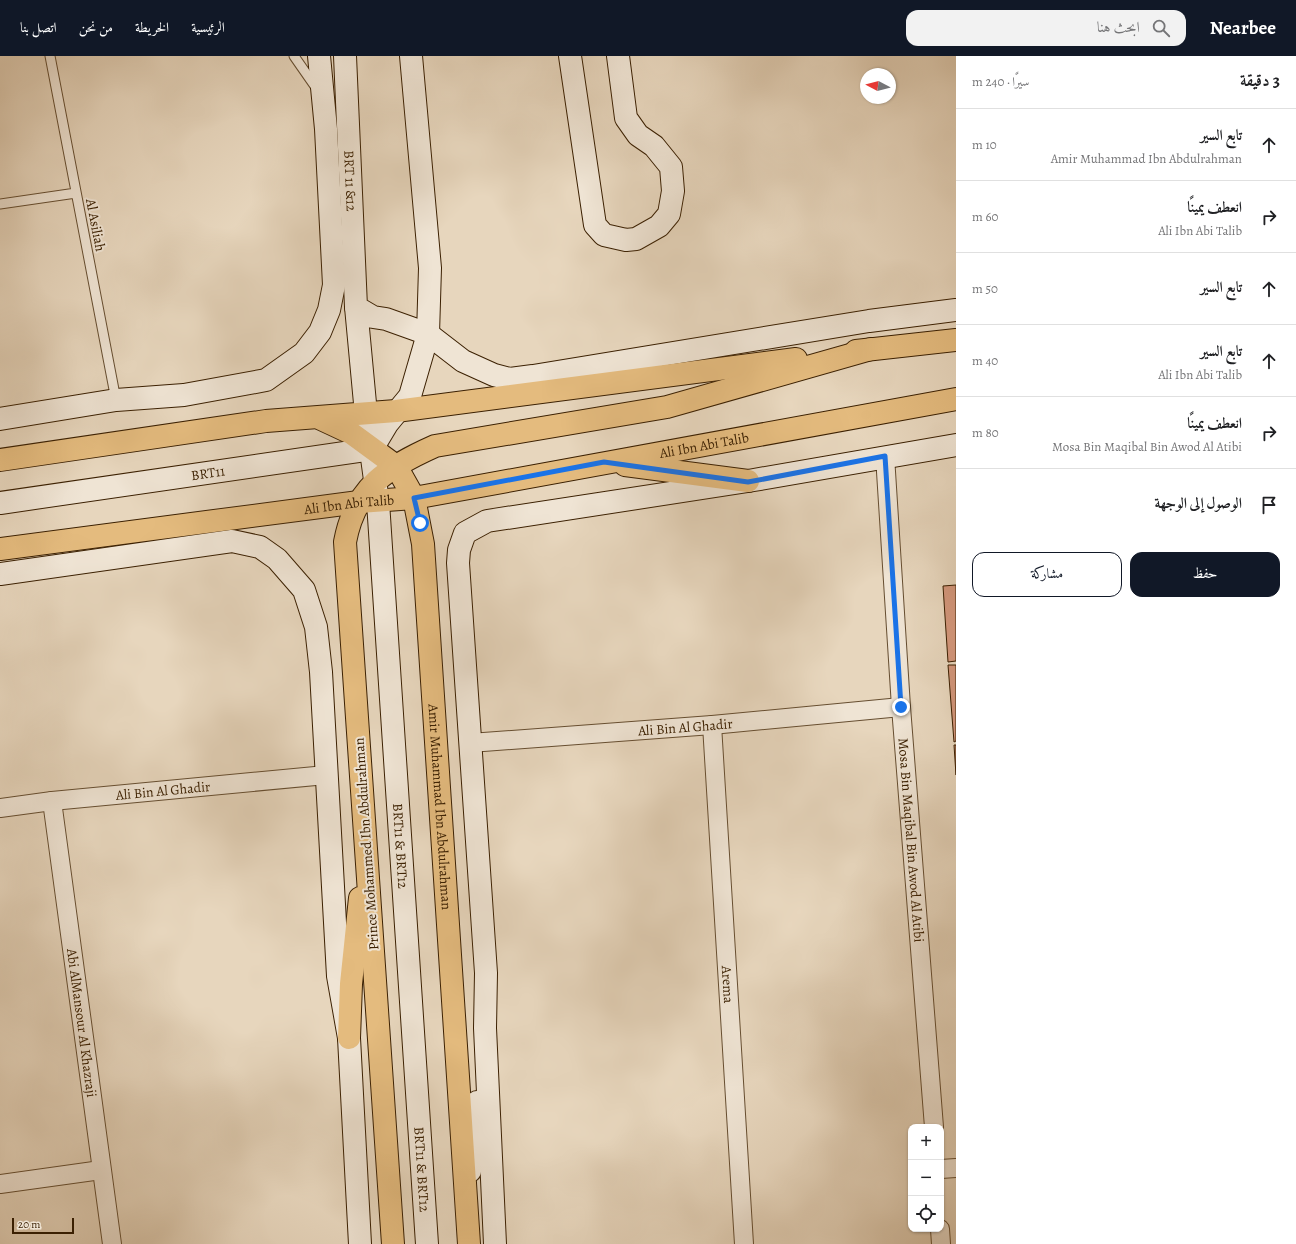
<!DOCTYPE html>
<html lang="ar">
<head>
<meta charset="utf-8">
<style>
  body { margin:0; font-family:Alegreya,Amiri,serif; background:#f2f2f2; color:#202124; direction:rtl }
  .controls { position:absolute; right:12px; bottom:12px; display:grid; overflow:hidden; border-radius:8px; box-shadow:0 1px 3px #0004 }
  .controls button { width:36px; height:36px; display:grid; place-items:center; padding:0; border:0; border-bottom:1px solid #e0e0e0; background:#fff; color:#202124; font:20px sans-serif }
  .compass { position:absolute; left:860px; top:12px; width:36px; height:36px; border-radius:50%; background:#fff; box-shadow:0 1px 3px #0004; rotate:277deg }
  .scale { position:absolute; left:12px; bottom:10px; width:62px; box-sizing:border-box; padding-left:4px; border:2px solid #3b2002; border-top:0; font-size:11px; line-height:14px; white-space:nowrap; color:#3b2002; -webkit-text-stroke:3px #efe4d4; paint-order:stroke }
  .stop { position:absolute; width:12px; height:12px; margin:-9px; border:3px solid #1a73e8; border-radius:50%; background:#fff }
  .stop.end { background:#1a73e8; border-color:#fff; box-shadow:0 1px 4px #0008 }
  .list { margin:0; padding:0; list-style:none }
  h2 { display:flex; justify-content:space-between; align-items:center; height:52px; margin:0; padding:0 16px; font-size:17px }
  h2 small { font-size:13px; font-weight:400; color:#757577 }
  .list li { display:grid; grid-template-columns:26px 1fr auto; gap:12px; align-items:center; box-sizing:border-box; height:72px; padding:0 16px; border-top:1px solid #e0e0e0 }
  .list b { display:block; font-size:15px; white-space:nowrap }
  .list p { margin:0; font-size:13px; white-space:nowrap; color:#757577 }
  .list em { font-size:13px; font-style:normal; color:#757577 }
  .actions { display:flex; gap:8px; padding:12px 16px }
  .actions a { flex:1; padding:9px 0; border:1px solid #111827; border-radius:12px; text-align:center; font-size:14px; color:#111827 }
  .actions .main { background:#111827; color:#fff }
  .icon { flex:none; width:22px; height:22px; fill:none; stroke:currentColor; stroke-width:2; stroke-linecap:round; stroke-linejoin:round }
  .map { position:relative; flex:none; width:956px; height:1188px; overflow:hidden; direction:ltr }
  header { display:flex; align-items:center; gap:24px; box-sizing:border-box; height:56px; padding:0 20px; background:#111827; color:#fff }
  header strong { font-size:19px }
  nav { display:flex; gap:22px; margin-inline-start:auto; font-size:14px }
  .search { width:280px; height:36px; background:#f2f2f2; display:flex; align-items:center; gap:10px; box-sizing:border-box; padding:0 14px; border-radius:12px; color:#757577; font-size:15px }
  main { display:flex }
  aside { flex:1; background:#fff }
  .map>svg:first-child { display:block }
  .building { fill:#d4987d; stroke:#3b2002 }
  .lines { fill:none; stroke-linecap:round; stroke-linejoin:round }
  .lane-casing { stroke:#664e31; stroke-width:11 }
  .street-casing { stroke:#664e31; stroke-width:20 }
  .secondary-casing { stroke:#3b2002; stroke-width:24 }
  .primary-casing { stroke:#3b2002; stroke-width:24 }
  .lane { stroke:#efe4d4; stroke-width:9 }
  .street { stroke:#efe4d4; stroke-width:18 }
  .secondary { stroke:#efe4d4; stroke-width:22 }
  .primary { stroke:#e4bb7e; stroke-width:22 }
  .route { stroke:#1a73e8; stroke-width:5 }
  .labels { text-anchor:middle; stroke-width:4; stroke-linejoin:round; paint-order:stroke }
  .street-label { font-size:14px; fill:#3b2002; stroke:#efe4d4 }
</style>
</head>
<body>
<header>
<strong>Nearbee</strong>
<div class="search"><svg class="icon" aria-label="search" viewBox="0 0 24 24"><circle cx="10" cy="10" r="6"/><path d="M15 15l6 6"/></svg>ابحث هنا</div>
<nav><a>الرئيسية</a><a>الخريطة</a><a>من نحن</a><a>اتصل بنا</a></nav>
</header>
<main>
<aside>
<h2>3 دقيقة<small>سيرًا · 240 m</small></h2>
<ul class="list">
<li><svg class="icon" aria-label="ahead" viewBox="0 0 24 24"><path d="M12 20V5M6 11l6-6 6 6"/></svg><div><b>تابع السير</b><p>Amir Muhammad Ibn Abdulrahman</p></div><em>10 m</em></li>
<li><svg class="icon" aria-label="right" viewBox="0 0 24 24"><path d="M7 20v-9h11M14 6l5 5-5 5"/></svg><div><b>انعطف يمينًا</b><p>Ali Ibn Abi Talib</p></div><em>60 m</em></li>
<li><svg class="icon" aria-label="ahead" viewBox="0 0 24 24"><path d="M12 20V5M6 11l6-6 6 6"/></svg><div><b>تابع السير</b></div><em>50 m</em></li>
<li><svg class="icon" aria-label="ahead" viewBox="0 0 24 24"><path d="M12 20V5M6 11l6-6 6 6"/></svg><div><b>تابع السير</b><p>Ali Ibn Abi Talib</p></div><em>40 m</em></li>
<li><svg class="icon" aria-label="right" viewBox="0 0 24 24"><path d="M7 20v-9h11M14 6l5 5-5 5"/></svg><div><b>انعطف يمينًا</b><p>Mosa Bin Maqibal Bin Awod Al Atibi</p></div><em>80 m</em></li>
<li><svg class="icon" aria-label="arrive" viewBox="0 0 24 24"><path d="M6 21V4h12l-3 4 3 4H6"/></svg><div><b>الوصول إلى الوجهة</b></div></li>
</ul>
<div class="actions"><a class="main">حفظ</a><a>مشاركة</a></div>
</aside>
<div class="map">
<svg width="956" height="1188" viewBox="0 0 956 1188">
  <rect width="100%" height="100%" fill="#e7d6bd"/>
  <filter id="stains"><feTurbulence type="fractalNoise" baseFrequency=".005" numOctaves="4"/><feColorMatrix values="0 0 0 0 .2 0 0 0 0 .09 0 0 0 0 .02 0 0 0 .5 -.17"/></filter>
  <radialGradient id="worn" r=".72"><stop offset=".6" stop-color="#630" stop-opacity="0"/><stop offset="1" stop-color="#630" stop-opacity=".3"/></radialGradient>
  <path class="building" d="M956 529V605L948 606 943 530Z
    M948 609H956V685L954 686Z
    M954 689H956V719Z"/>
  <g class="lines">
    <g class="lane-casing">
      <path id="lane" d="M50 0 116 344
        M294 0 317 33
        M0 148 76 137"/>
    </g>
    <g class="street-casing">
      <g id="street">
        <path id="s1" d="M885 400 901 651 934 1071"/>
        <path id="s2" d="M712 669 744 1188"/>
        <path id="s3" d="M470 687 712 669 901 651"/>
        <path id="s4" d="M52 745 112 1188"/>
        <path id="s5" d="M0 752 52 745 326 719"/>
        <path d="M941 1113 956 1112"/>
        <path d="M0 1128 101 1114"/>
        <path d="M940 1173 941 1188"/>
      </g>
    </g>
    <g class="secondary-casing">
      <g id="secondary">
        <path id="s6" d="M345 0 356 251 373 261 386 263 428 278 463 305 494 319 510 323 533 320 869 265 956 254"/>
        <path d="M570 0 595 169 604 179 626 184 636 183 659 170 669 158 673 135 671 111 654 90 638 79 626 62 618 0"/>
        <path id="s7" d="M356 251 366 358 378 446 427 1188"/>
        <path d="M0 363 116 344 184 339 266 324 304 297 320 276 329 254 334 229 326 73 319 0"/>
        <path id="s8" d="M0 447 372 393 387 368 410 340 428 278 430 212 411 0"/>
        <path d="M0 518 232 485 260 491 277 503 304 534 316 571 321 616 338 920 349 982 360 1188"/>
        <path d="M470 1115 477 1046"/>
        <path d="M495 1188 485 972 486 917 458 507 459 494 465 477 487 465 748 425 956 389"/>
      </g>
    </g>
    <g class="primary-casing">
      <g id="primary">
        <path d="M856 295 956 284"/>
        <path id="s9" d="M321 363 351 377 396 410 414 442 423 488 469 1188"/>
        <path d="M0 404 266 365 396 355 796 303"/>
        <path d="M625 409 748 425"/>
        <path id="s10" d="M0 493 359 446 414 442 956 343"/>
        <path d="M349 982 351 928 360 842"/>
        <path d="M393 1188 345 486C355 431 388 411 435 390L667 351 871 293"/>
      </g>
    </g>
    <use href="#lane" class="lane"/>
    <use href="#street" class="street"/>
    <use href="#secondary" class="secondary"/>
    <use href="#primary" class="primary"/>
  </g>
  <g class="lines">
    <path class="route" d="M420 467 414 442 604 406 748 426 885 400 901 651"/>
  </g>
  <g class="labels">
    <g class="street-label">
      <text dy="5" stroke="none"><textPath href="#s6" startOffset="125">BRT 11 &amp;12</textPath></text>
      <text transform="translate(96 169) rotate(79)" y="5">Al Asiliah</text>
      <text dy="5" stroke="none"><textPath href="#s10" startOffset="712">Ali Ibn Abi Talib</textPath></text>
      <text dy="5" stroke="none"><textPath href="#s8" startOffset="210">BRT11</textPath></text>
      <text dy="5" stroke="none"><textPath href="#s10" startOffset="352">Ali Ibn Abi Talib</textPath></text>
      <text dy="5" stroke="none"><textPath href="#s3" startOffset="216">Ali Bin Al Ghadir</textPath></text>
      <text dy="5" stroke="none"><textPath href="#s5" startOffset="164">Ali Bin Al Ghadir</textPath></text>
      <text dy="5" stroke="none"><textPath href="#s9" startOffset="436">Amir Muhammad Ibn Abdulrahman</textPath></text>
      <text dy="5" stroke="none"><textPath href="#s1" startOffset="385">Mosa Bin Maqibal Bin Awod Al Atibi</textPath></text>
      <text transform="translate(366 788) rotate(-94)" y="5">Prince Mohammed Ibn Abdulrahman</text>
      <text dy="5" stroke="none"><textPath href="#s7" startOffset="541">BRT11 &amp; BRT12</textPath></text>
      <text dy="5" stroke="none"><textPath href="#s2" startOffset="260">Arema</textPath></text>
      <text dy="5" stroke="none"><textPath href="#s4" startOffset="224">Abi AlMansour Al Khazraji</textPath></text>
      <text dy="5" stroke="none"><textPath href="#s7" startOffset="865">BRT11 &amp; BRT12</textPath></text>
    </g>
  </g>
  <rect width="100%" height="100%" filter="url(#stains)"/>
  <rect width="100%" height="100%" fill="url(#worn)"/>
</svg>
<div class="controls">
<button>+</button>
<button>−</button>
<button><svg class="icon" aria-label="locate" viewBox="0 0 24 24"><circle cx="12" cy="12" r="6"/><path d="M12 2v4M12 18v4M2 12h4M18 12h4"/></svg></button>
</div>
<svg class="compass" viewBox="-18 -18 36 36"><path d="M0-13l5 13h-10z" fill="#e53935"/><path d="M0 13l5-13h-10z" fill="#757577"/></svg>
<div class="scale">20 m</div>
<div class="stop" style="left:420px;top:467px"></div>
<div class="stop end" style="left:901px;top:651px"></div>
</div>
</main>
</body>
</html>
